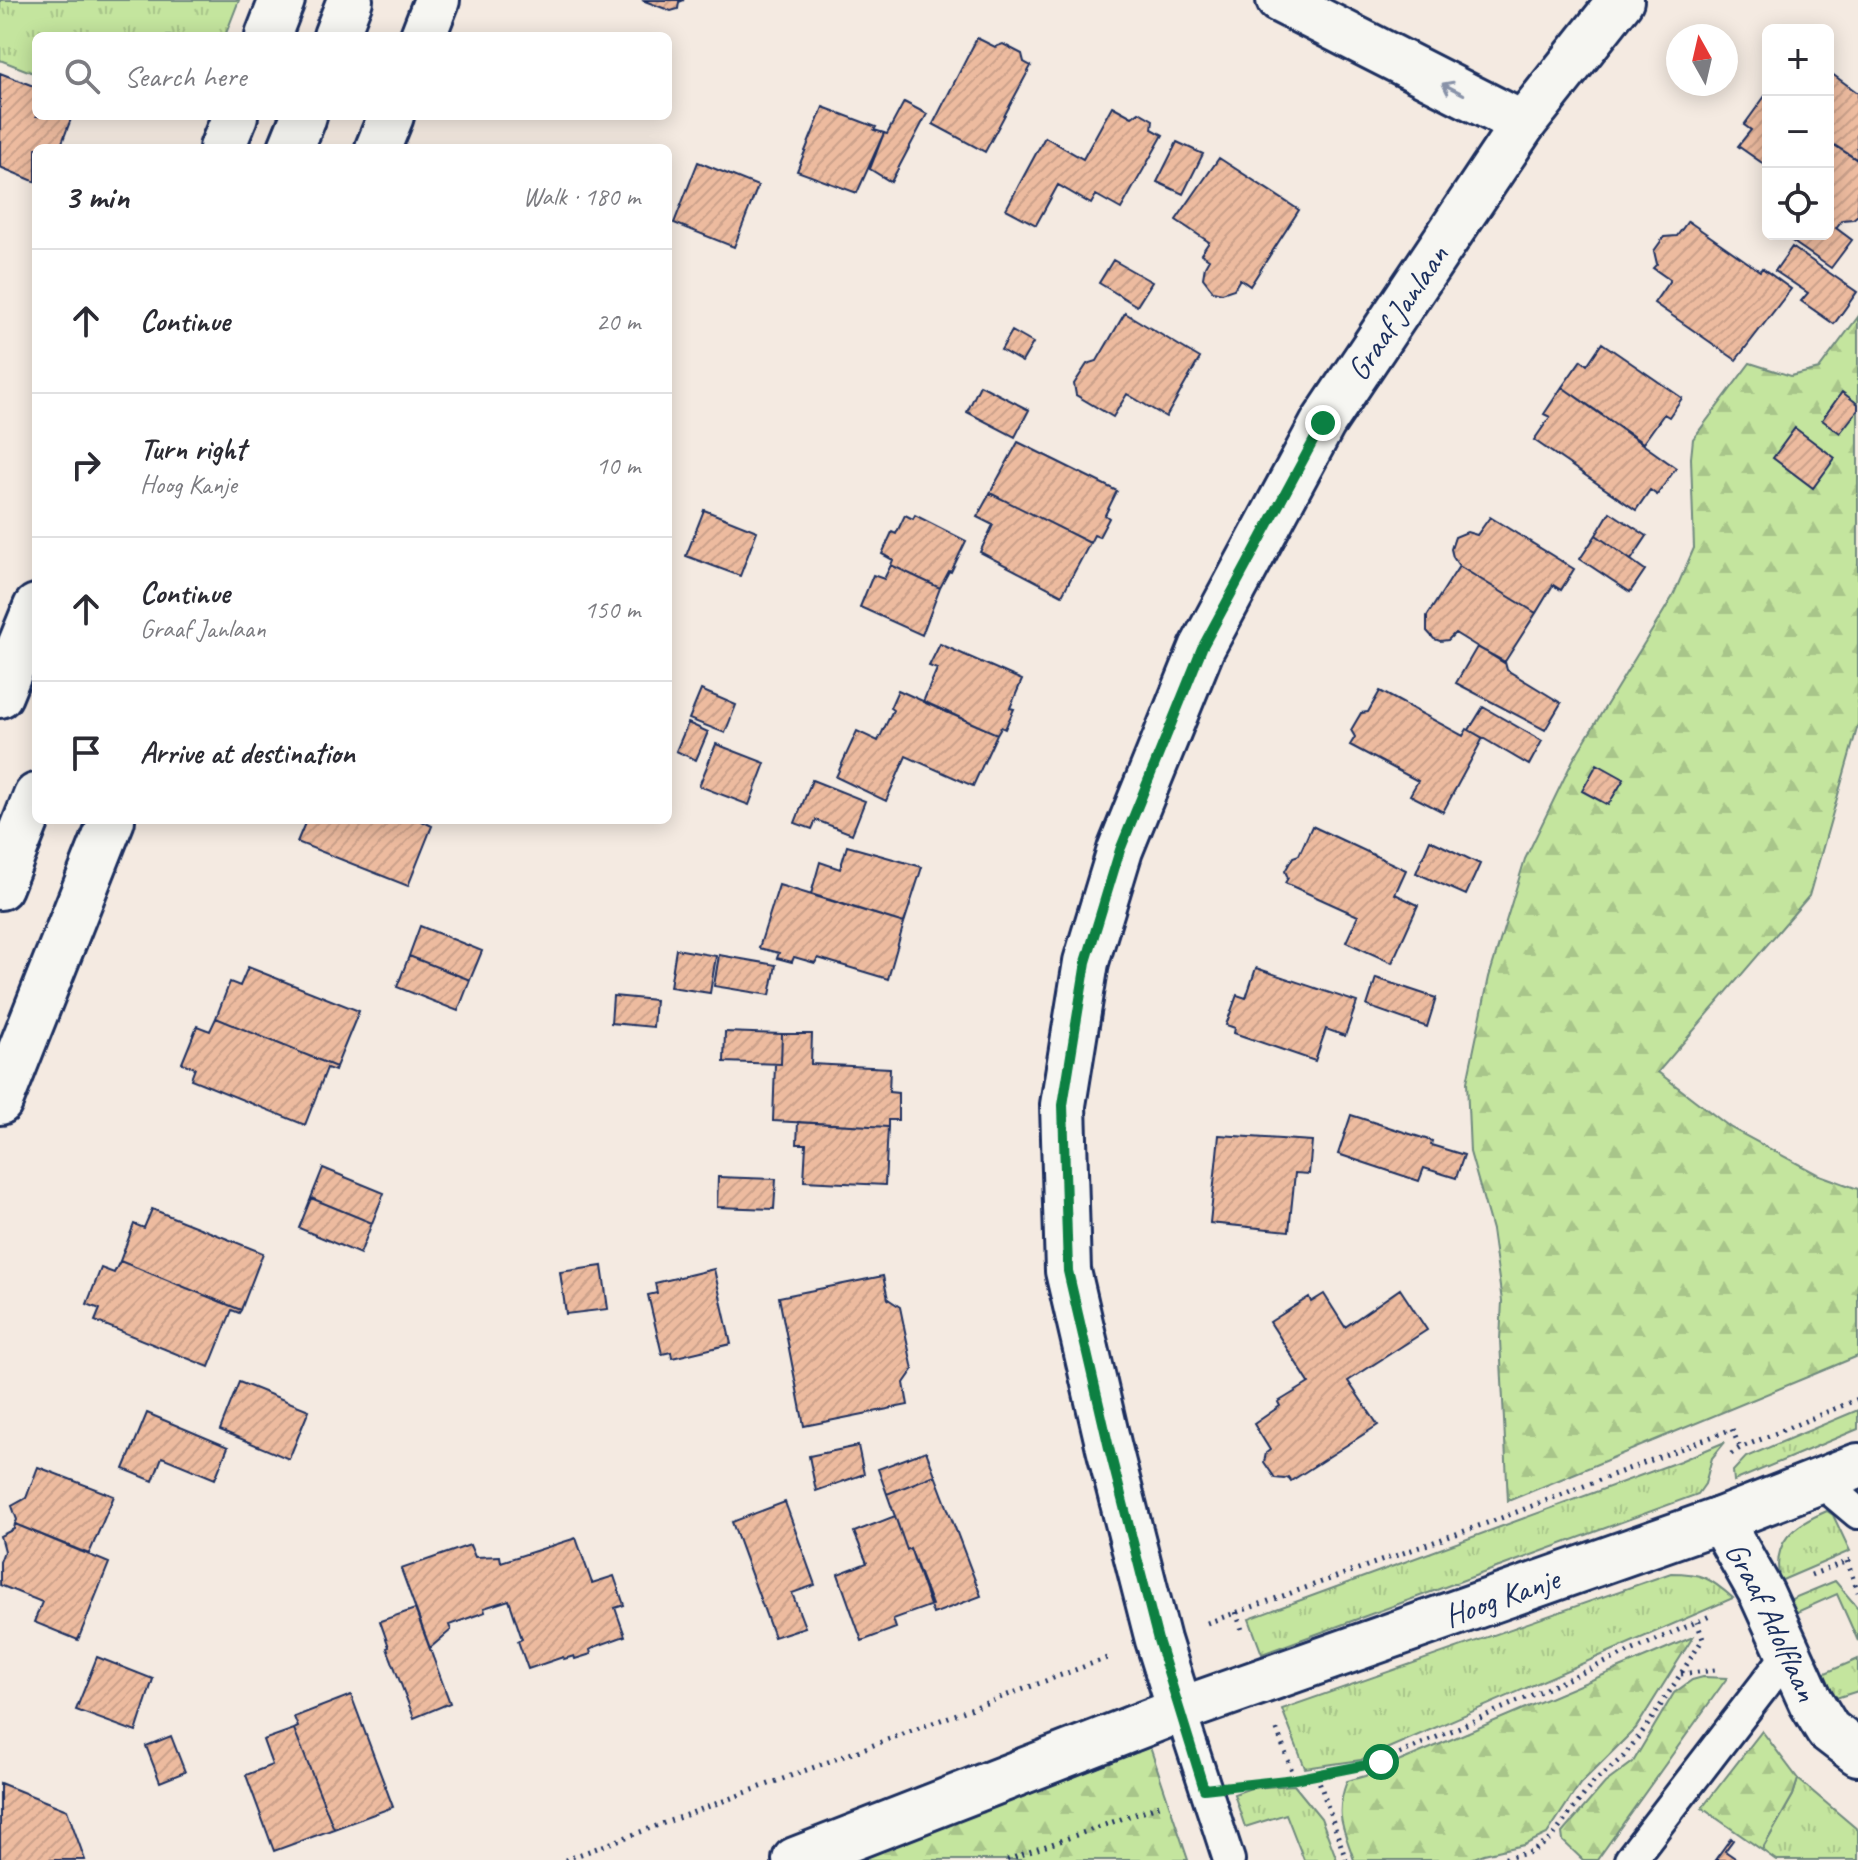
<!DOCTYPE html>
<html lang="en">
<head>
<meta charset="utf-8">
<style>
  body { margin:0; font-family:Caveat,sans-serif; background:#f7f7f7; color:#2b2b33 }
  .controls { position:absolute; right:24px; top:24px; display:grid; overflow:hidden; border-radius:12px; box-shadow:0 4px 20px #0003 }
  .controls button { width:72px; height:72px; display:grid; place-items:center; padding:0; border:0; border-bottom:2px solid #e1e1e2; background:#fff; color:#2b2b33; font:40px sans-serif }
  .compass { position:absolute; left:1666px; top:24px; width:72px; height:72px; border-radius:50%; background:#fff; box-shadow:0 4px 20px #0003; rotate:352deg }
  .stop { position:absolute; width:24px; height:24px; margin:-18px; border:6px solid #0b8043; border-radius:50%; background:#fff }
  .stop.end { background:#0b8043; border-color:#fff; box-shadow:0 2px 8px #0008 }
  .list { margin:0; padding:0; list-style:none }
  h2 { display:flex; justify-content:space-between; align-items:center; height:104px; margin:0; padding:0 32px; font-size:34px }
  h2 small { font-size:26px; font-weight:400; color:#7c7c81 }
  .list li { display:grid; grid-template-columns:52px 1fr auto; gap:24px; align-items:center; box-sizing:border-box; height:144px; padding:0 32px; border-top:2px solid #e1e1e2 }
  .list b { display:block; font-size:30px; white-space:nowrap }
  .list p { margin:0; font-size:26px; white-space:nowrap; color:#7c7c81 }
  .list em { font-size:26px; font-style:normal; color:#7c7c81 }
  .icon { flex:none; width:44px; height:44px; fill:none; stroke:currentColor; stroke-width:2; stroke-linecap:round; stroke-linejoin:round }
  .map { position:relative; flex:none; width:1858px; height:1860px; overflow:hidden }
  .search { position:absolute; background:#fff; box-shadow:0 4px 20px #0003; left:32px; top:32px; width:640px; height:88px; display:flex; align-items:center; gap:20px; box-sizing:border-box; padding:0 28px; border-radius:12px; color:#7c7c81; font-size:30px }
  .panel { position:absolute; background:#fff; box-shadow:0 4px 20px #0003; left:32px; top:144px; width:640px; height:680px; border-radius:12px }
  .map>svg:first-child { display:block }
  .grass { fill:url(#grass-tufts); stroke:#708a7e; stroke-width:2 }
  .forest { fill:url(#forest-firs); stroke:#708a7e; stroke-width:2 }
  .building { fill:url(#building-hatch); stroke:#1b2f5e; stroke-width:2 }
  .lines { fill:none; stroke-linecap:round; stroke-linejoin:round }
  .service-casing { stroke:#1b2f5e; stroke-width:36 }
  .minor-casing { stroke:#1b2f5e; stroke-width:50 }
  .tertiary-casing { stroke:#1b2f5e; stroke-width:50 }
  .path { stroke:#1b2f5e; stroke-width:5; stroke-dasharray:2 6; stroke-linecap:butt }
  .service { stroke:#f6f6f2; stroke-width:30 }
  .minor { stroke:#f6f6f2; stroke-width:44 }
  .tertiary { stroke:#f6f6f2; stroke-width:44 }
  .oneway { stroke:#8892a8 }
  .route { stroke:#0b8043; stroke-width:10 }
  .labels { text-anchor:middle; stroke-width:6; stroke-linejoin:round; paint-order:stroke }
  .street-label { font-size:32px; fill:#1b2f5e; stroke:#f6f6f2 }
</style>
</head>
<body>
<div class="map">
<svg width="1858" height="1860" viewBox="0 0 1858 1860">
  <defs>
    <pattern id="grass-tufts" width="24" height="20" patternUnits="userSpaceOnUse" patternTransform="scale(2)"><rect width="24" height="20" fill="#c4e59e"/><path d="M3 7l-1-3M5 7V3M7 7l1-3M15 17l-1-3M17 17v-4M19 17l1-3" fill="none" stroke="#a8c58a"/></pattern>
    <pattern id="forest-firs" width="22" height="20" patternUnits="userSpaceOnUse" patternTransform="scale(2)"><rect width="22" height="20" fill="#c4e59e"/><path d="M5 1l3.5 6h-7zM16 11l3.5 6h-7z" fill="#a8c58a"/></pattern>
    <pattern id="building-hatch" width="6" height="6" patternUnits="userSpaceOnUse" patternTransform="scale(2)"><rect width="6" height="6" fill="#edbb9f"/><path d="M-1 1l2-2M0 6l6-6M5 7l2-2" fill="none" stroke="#cba18b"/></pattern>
  </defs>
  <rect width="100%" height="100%" fill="#f4eae1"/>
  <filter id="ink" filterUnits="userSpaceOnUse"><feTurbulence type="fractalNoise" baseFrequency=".0125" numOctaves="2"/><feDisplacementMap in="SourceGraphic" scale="16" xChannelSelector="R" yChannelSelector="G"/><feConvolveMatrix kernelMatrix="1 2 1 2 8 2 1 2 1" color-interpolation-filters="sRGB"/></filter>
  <g filter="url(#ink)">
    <path class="grass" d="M0 0H239L225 36H36V74L0 60Z
      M1858 1410V1429L1734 1481 1733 1471 1746 1457Z
      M1725 1442 1712 1458 1705 1484 1698 1494 1262 1654 1249 1619 1680 1461Z
      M1827 1511 1833 1515 1850 1551 1780 1581C1771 1541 1794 1525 1827 1511Z
      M1671 1573C1702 1573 1710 1578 1733 1598L1361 1760 1305 1768 1282 1709Z
      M1835 1581 1858 1608V1641L1837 1594 1795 1613 1789 1600Z
      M1858 1659V1691L1836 1698 1823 1674Z
      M1798 1779 1858 1830V1860H1776L1762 1850 1793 1795Z
      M1294 1785 1321 1818 1337 1860H1304L1286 1814 1245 1827 1234 1794 1251 1788Z"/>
    <path class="forest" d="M1858 317V725L1809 896 1658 1072 1731 1128 1817 1174 1858 1189V1356L1508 1501 1500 1340 1502 1301 1492 1230 1470 1152 1467 1082 1489 977 1525 859 1573 760 1673 596 1694 548 1691 458 1693 439 1750 363 1791 376 1819 369Z
      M1693 1637 1636 1728 1580 1784 1547 1834 1524 1845 1484 1854 1469 1860H1354C1343 1827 1334 1815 1347 1781L1365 1776Z
      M1703 1677 1727 1678 1597 1860H1583L1563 1841 1562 1833 1605 1783 1633 1762 1674 1693 1692 1680Z
      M1762 1731 1798 1779 1793 1795 1762 1850 1702 1808Z
      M1150 1747 1188 1860H859Z"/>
    <path class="building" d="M642 0H684L679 2 678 9 671 11Z
      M977 38 995 47 1003 44 1022 54 1024 62 1031 66 985 152 933 124Z
      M1828 71 1858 93 1857 160 1828 141Z
      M0 73 36 87V116H72L60 148H36V182L0 167Z
      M1765 96 1768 98V167L1738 146 1751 130 1744 125Z
      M904 102 927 114 891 182 870 169 884 133 887 134Z
      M1112 106 1132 117 1139 112 1153 120 1152 129 1163 135 1121 209 1096 195 1091 204 1058 185 1036 225 1006 209 1045 137 1083 159Z
      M823 107 876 127 874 130 884 133 857 193 797 171Z
      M1828 141 1858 160V215L1853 219 1842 220 1836 228 1852 240 1831 268 1786 237 1788 234H1828Z
      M1177 142 1203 154 1183 194 1157 182Z
      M1219 158 1299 210 1250 286 1240 279 1234 289 1222 293 1213 291 1203 278 1205 266 1209 259 1201 254 1209 242 1176 220Z
      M698 162 758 186 734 247 674 223Z
      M1688 221 1760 271 1762 268 1791 289 1736 360 1654 303 1670 280 1653 268 1657 264 1654 251 1664 237 1677 236Z
      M1792 247 1857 292 1834 324 1801 301 1808 293 1775 271Z
      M1113 260 1152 282 1137 306 1099 283Z
      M1125 313 1200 358 1166 417 1127 394 1113 417 1076 395 1074 384 1087 364 1097 361Z
      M1012 331 1033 343 1022 362 1001 350Z
      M1602 343 1682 398 1669 417 1664 414 1643 443 1562 387 1581 360 1587 365Z
      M980 385 1029 410 1015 437 967 412Z
      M1562 387 1676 468 1657 495 1650 490 1636 510 1534 440 1550 417 1544 414Z
      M1842 392 1858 404V410L1840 433 1822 420Z
      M1795 428 1835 458 1813 488 1773 458Z
      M1018 442 1117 491 1105 515 1109 518 1099 537 1094 535 1090 543 990 493Z
      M990 493 1090 543 1062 595 980 552 993 525 977 517Z
      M704 510 757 531 740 576 686 556Z
      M1610 512 1647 536 1631 560 1596 535Z
      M905 515 913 519 915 515 966 541 951 572 949 571 940 588 891 565 893 560 882 554 892 532 896 534Z
      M1490 517 1574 569 1561 590 1553 585 1536 613 1459 566 1453 557 1451 549 1455 537 1467 532 1477 535Z
      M1596 535 1645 570 1630 592 1580 559Z
      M891 565 940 588 922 635 860 607 873 575 884 579Z
      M1459 566 1536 613 1504 663 1455 633 1448 640 1440 641 1434 639 1427 631V616Z
      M940 644 1022 680 1010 708 1014 709 1005 729 1001 727 997 734 923 702 937 669 929 666Z
      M1477 647 1505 662 1507 670 1561 703 1545 730 1456 683Z
      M701 690 736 705 725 733 689 719Z
      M898 690 997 734 973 786 906 756 886 801 836 777 857 731 878 741 893 710 890 708Z
      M1380 691 1463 736 1467 729 1483 738 1443 812 1410 795 1418 781 1350 745 1355 737 1351 730 1361 713 1368 712Z
      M1483 707 1542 741 1529 765 1469 730Z
      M688 723 708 732 696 760 676 751Z
      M716 744 765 763 749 805 699 786Z
      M1597 764 1624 779 1608 805 1582 791Z
      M812 780 865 801 852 834 816 820 812 829 795 823Z
      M297 820H420L432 826 408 886 297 842 305 823Z
      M1312 826 1406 870 1395 894 1418 905 1392 963 1346 942 1358 916 1285 883 1288 878 1285 871 1293 857 1299 855Z
      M1430 840 1480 864 1466 895 1416 873Z
      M847 846 922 867 904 923 811 894 820 862 840 869Z
      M779 885 904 923 888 979 818 958 815 963 794 957 792 962 777 958 779 953 759 948Z
      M420 926 482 951 470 980 409 956Z
      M676 949 716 956 710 993 670 987Z
      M719 955 776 965 770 995 714 986Z
      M409 956 470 980 458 1011 397 987Z
      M248 967 359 1011 336 1067 216 1018 230 982 240 986Z
      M1256 968 1357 1002 1345 1036 1326 1029 1315 1061 1234 1033 1235 1028 1226 1025 1237 995 1246 998Z
      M1376 978 1436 998 1427 1027 1367 1006Z
      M613 996 655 1000 653 1027 611 1023Z
      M216 1018 336 1067 335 1071 327 1068 305 1125 191 1079 195 1068 182 1063 197 1026 210 1031Z
      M725 1032 782 1034 781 1064 724 1062Z
      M782 1034H812L811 1064 890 1068 889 1092 898 1093V1120H888V1127L773 1121 775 1064H781Z
      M1351 1115 1432 1141 1431 1145 1464 1155 1456 1178 1424 1168 1419 1181 1338 1154Z
      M798 1122 888 1127 885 1185 804 1181 806 1144H797Z
      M1219 1135 1312 1141 1309 1174 1295 1173 1289 1231 1210 1223Z
      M323 1168 384 1193 372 1223 311 1198Z
      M718 1177 776 1179 774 1209 717 1207Z
      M311 1198 372 1223 360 1254 299 1228Z
      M152 1209 263 1253 241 1310 120 1261 134 1224 144 1228Z
      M120 1261 241 1310 239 1313 232 1310 209 1367 95 1321 100 1309 87 1304 101 1268 114 1273Z
      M602 1266 608 1309 566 1314 560 1272Z
      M714 1269 731 1344 672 1358 671 1352 662 1354 648 1295 657 1293 655 1283Z
      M883 1276 888 1299 900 1307 913 1370 904 1383 908 1405 804 1426 779 1297Z
      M1400 1289 1427 1330 1348 1381 1378 1425 1291 1481 1288 1477 1284 1479 1275 1478 1264 1462 1266 1453 1270 1450 1254 1424 1280 1406 1278 1402 1309 1383 1270 1322 1309 1297 1311 1302 1324 1294 1345 1327Z
      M239 1382 309 1410 289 1459 220 1430Z
      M147 1413 228 1447 215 1479 162 1457 153 1481 124 1469Z
      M858 1446 864 1474 816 1491 809 1456Z
      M926 1451 935 1475 887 1494 878 1469Z
      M38 1467 114 1496 89 1554 15 1524 17 1520 12 1506 26 1498Z
      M935 1475 981 1596 933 1614 910 1548 907 1550 887 1494Z
      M785 1502 815 1585 792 1593 805 1627 774 1637 732 1522Z
      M895 1516 907 1550 910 1548 932 1605 893 1619 896 1628 862 1641 838 1574 867 1563 854 1532Z
      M15 1524 109 1563 78 1640 34 1622 42 1602 0 1585V1562L4 1551 0 1536 14 1529Z
      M576 1538 592 1583 614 1576 624 1605 615 1608 625 1636 597 1646 590 1650 591 1654 575 1659 574 1656 564 1659 563 1657 528 1669 518 1641 522 1639 509 1600 484 1608 485 1612 449 1625 451 1630 430 1648 401 1569 470 1545 475 1557 500 1556 501 1562Z
      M415 1609 450 1703 414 1718 387 1648 389 1647 380 1621Z
      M97 1657 153 1679 136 1732 76 1710Z
      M351 1695 393 1807 334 1829 294 1729 298 1727 294 1717Z
      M294 1729 334 1829 274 1851 246 1775 272 1765 263 1740Z
      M171 1736 185 1772 160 1782 146 1746Z
      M0 1783 67 1810 85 1860H0Z
      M1731 1838 1733 1840 1725 1851 1738 1860H1715Z"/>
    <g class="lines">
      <g class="service-casing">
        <path id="service" d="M1820 1481 1858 1513
          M1180 1710 1229 1860
          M1630 1860 1789 1653"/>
      </g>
      <g class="minor-casing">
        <g id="minor">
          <path d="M1279 0 1523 124"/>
          <path d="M268 36 282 0"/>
          <path d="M423 36 437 0"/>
          <path d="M222 148 235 116"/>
          <path d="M378 148 391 116"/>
          <path d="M0 695 36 607"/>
          <path d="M0 1102 112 820"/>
          <path id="s1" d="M1720 1520 1762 1594 1811 1702 1828 1730 1858 1753"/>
          <path id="s2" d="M1180 1710 1158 1640 1109 1448 1068 1271 1063 1105 1086 962 1120 850 1202 648 1323 423 1523 124 1621 0"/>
          <path id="s3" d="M795 1860 1180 1710 1720 1520 1858 1466"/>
        </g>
      </g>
      <g class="tertiary-casing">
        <path id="tertiary" d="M336 36 350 0
          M291 148 304 116
          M0 887 36 796"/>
      </g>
      <path class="path" d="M1731 1454 1740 1448 1858 1399
        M1847 1561 1858 1592
        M1811 1575 1850 1560
        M1236 1612 1242 1630
        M1207 1623 1501 1518 1732 1429 1740 1448
        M1681 1674 1715 1670
        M1277 1730 1295 1779
        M1317 1775 1346 1860
        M1251 1784 1295 1779 1381 1762 1712 1615
        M565 1860 1107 1658
        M1007 1860 1160 1805
        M1497 1860 1532 1852 1551 1839 1592 1784 1623 1757 1650 1722 1703 1639 1697 1622"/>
      <use href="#service" class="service"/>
      <use href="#minor" class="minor"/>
      <use href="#tertiary" class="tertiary"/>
    </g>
    <defs><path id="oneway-shaft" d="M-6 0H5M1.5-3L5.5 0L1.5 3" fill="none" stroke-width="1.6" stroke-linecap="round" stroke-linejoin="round" transform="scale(2)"/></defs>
    <use class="oneway" href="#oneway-shaft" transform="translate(1453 89) rotate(-153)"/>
  </g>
  <g class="lines" filter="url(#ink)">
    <path class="route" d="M1323 423 1202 648 1120 850 1086 962 1063 1105 1068 1271 1109 1448 1158 1640 1204 1789 1295 1779 1381 1762"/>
  </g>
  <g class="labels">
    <g class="street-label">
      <text dy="11" stroke="none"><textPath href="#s2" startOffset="1488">Graaf Janlaan</textPath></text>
      <text dy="11" stroke="none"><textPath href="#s3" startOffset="754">Hoog Kanje</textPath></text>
      <text dy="11" stroke="none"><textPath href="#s1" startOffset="114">Graaf Adolflaan</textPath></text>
    </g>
  </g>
</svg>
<div class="controls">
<button>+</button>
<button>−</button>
<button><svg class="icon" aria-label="locate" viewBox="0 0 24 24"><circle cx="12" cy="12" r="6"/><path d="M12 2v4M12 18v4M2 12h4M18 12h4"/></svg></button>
</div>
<svg class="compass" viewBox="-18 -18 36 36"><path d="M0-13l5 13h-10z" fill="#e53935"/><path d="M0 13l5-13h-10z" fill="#7c7c81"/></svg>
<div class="stop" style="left:1381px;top:1762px"></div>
<div class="stop end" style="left:1323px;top:423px"></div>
<div class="search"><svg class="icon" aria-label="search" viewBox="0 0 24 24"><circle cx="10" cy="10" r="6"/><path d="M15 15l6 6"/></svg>Search here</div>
<section class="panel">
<h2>3 min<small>Walk · 180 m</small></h2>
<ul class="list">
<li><svg class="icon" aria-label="ahead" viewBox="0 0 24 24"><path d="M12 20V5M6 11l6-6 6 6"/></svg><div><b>Continue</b></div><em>20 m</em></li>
<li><svg class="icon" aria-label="right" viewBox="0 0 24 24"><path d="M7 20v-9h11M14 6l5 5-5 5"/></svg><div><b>Turn right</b><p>Hoog Kanje</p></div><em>10 m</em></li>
<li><svg class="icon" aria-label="ahead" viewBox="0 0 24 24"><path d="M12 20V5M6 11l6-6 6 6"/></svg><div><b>Continue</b><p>Graaf Janlaan</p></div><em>150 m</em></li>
<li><svg class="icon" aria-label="arrive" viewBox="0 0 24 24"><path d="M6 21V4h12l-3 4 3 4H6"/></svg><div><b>Arrive at destination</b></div></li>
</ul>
</section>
</div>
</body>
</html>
